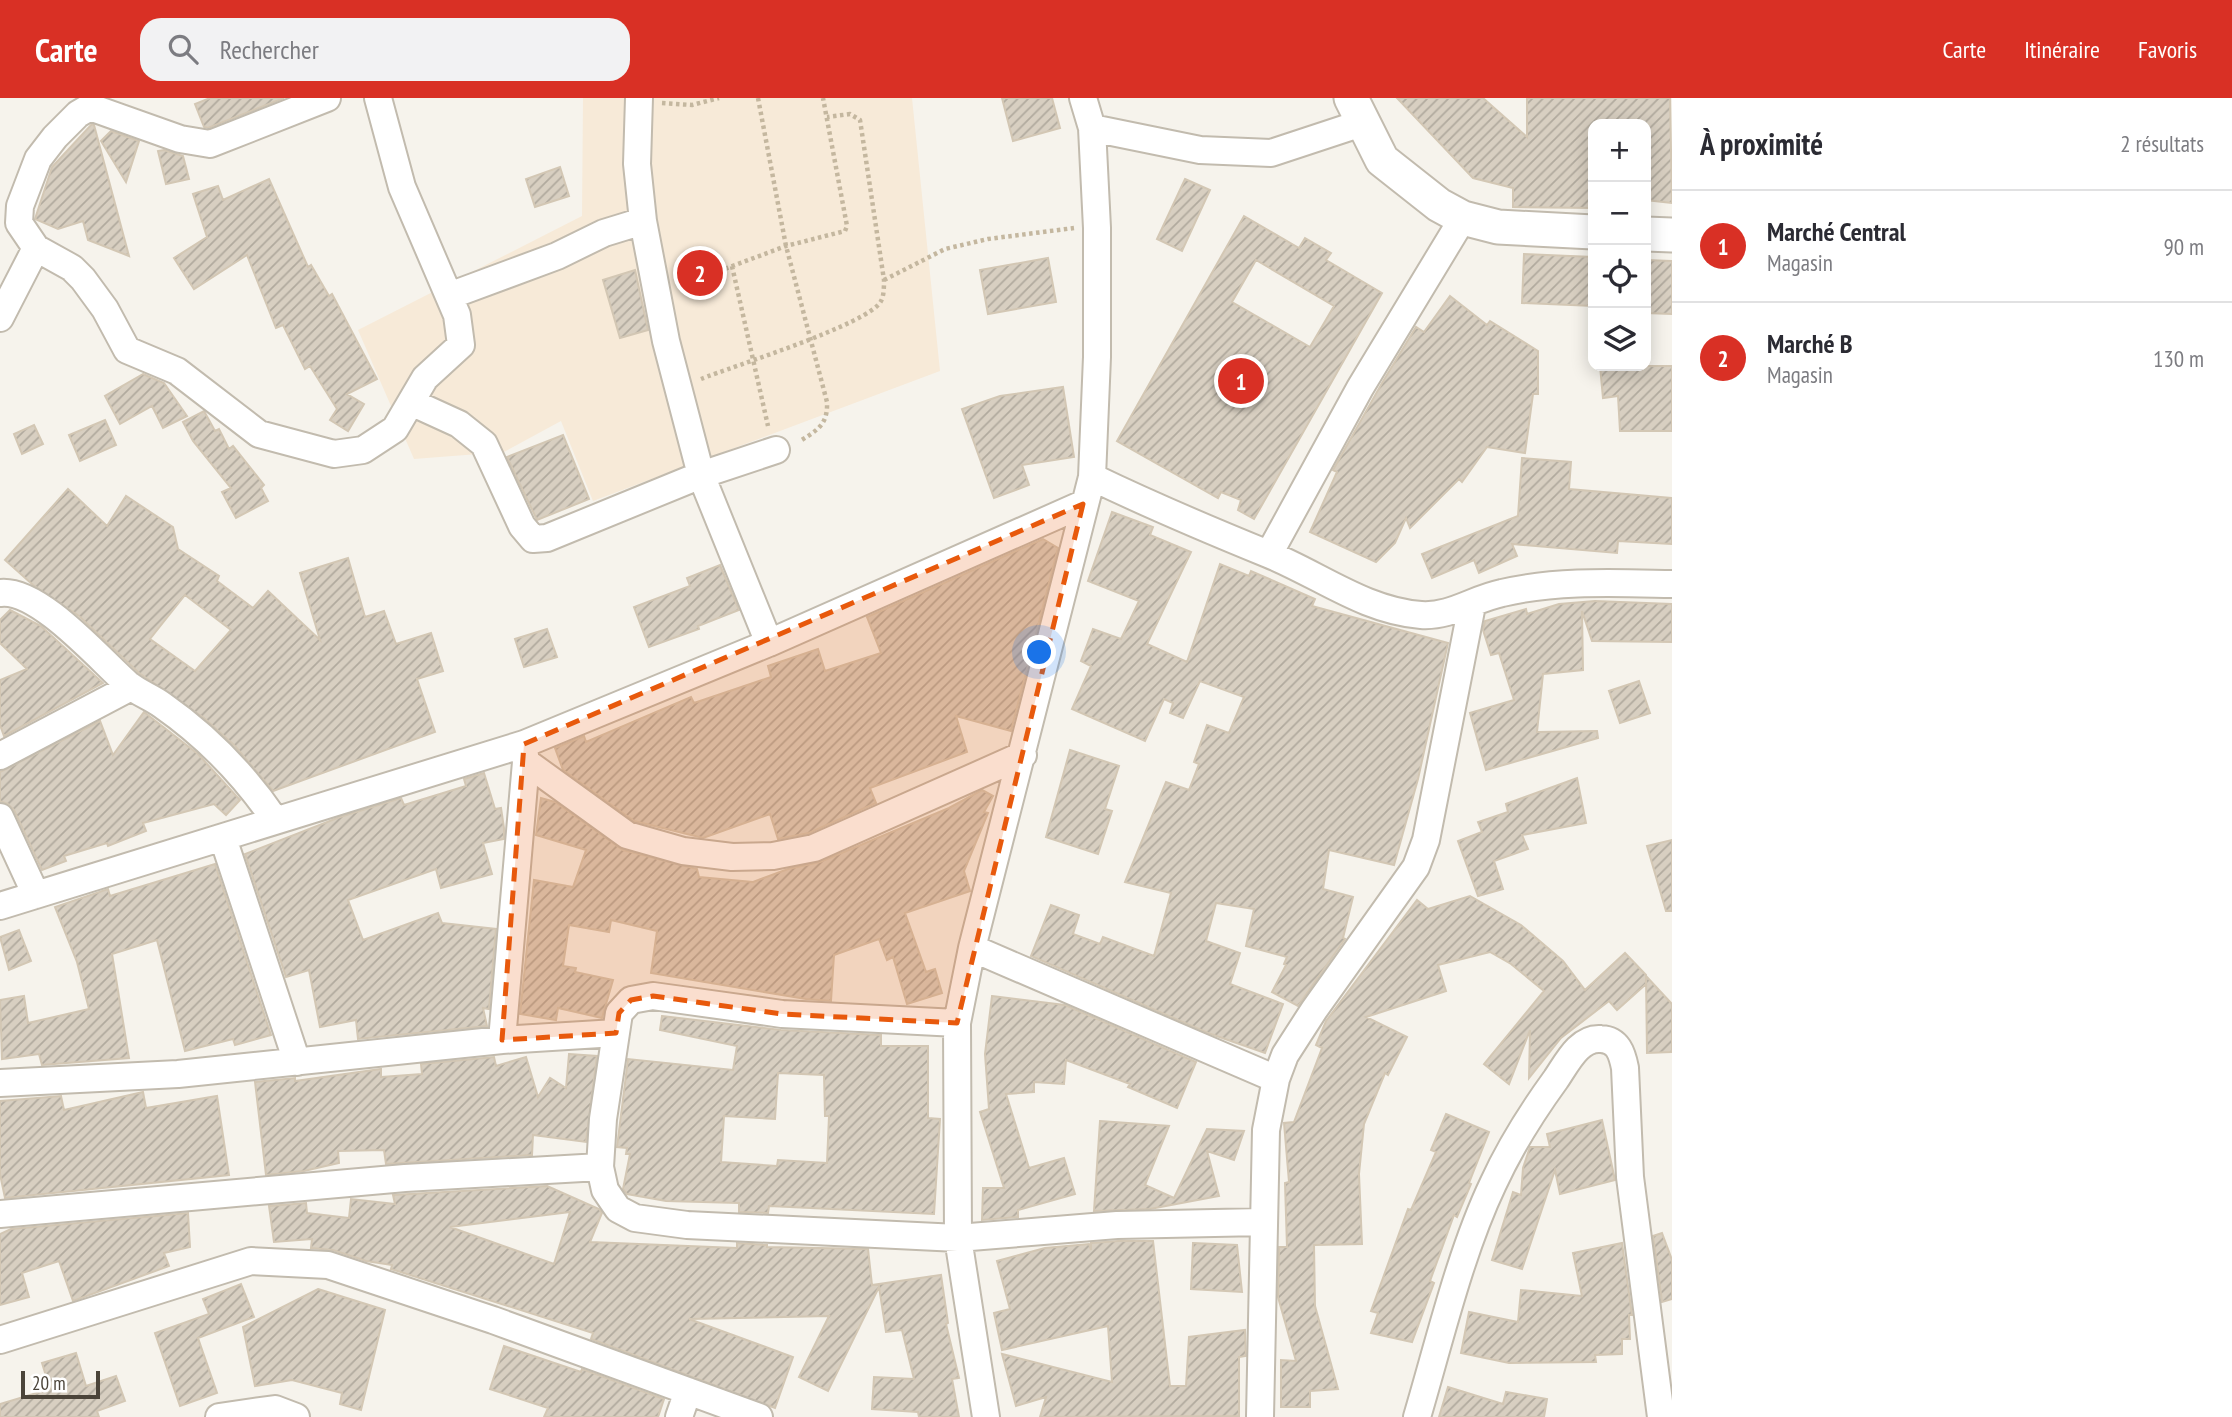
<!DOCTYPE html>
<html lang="fr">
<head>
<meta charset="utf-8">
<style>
  body { margin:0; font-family:"PT Sans Narrow",sans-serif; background:#f2f2f3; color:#2b2b33 }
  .controls { position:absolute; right:21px; top:21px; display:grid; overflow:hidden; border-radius:14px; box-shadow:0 4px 18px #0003 }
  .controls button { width:63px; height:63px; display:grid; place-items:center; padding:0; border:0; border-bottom:2px solid #e1e1e2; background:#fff; color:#2b2b33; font:35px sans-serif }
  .scale { position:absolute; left:21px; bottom:18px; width:79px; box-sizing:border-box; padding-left:7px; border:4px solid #4b4439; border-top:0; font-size:19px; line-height:24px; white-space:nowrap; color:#4b4439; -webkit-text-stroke:5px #fff; paint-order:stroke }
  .you { position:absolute; left:1040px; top:555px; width:24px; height:24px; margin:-18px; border:5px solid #fff; border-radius:50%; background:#1a73e8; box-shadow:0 0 0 10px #1a73e833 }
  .badge { display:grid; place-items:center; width:46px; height:46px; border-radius:50%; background:#d93025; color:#fff; font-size:23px; font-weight:700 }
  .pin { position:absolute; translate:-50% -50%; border:4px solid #fff; box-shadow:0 2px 7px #0006 }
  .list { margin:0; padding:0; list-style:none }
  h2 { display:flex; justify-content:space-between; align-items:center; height:91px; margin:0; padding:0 28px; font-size:30px }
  h2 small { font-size:23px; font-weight:400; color:#7c7c81 }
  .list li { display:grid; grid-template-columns:46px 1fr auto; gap:21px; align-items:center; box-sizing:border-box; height:112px; padding:0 28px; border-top:2px solid #e1e1e2 }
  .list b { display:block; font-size:26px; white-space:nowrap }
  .list p { margin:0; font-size:23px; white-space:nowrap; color:#7c7c81 }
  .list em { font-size:23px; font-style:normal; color:#7c7c81 }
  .icon { flex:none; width:38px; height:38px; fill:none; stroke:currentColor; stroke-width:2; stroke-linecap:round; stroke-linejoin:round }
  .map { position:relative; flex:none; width:1672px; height:1319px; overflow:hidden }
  header { display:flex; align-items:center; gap:42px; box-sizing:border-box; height:98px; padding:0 35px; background:#d93025; color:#fff }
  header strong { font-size:33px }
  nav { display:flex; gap:38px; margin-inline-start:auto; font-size:24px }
  .search { width:490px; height:63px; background:#f2f2f3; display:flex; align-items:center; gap:18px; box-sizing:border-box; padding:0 24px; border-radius:21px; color:#7c7c81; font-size:26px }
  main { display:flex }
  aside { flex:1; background:#fff }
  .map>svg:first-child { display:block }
  .commercial { fill:#f7ead8 }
  .building { fill:url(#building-hatch); stroke:#d3c7b4; stroke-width:2; fill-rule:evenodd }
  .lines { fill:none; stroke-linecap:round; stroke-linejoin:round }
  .minor-casing { stroke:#c2bbae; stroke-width:30 }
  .tertiary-casing { stroke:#c2bbae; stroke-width:37 }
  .path { stroke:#c4b79f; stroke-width:4.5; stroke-dasharray:3.5 3.5; stroke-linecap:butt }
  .minor { stroke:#fff; stroke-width:26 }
  .tertiary { stroke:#fff; stroke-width:33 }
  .marked { fill:#e8590c; fill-opacity:0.2; stroke:#e8590c; stroke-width:5; stroke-dasharray:14 9; stroke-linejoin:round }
</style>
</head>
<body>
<header>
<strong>Carte</strong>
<div class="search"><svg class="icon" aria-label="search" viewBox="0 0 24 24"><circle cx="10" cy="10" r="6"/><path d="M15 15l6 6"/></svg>Rechercher</div>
<nav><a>Carte</a><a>Itinéraire</a><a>Favoris</a></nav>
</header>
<main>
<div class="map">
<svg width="1672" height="1319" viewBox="0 0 1672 1319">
  <defs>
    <pattern id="building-hatch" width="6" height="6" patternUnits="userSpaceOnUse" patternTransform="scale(1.75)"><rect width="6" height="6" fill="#d8cfc1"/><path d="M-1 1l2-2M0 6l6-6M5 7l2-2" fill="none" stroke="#b1aa9e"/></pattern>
  </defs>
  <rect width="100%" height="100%" fill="#f6f3ec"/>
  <path class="commercial" d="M583 0H912L940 273 593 403 561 323 504 354 414 361 358 232 582 118Z"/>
  <path class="building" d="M210 0H284L208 30 204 29 195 6Z
    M1002 0H1052L1060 30 1013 43Z
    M1397 0H1483L1527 39V0H1670L1672 105 1646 102V26H1593V110L1513 109V90L1473 80Z
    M92 26 94 27 129 158 88 142 83 123 58 131 35 121 52 69Z
    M111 33 139 43 126 84 101 43Z
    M164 52 183 58 189 81 166 86 158 53Z
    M560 69 569 98 535 109 526 81Z
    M269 81 308 169 311 167 329 198 332 196 377 281 347 296 364 306 348 333 330 322 337 311 310 268 305 271 283 227 276 230 247 157 194 191 174 160 207 139 193 96 218 88 223 102Z
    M1185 81 1210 92 1182 153 1157 141Z
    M1244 118 1299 150 1305 140 1331 155 1326 162 1382 195 1254 421 1238 412 1241 402 1221 394 1218 400 1117 343ZM1256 162 1334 208 1310 249 1232 204Z
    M1524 156 1593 159V208L1522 205Z
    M1048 160 1056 204 988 216 980 172Z
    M1646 162 1672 163V216L1646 215Z
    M635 172 648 232 620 240 603 182Z
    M1450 198 1487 227 1490 223 1538 253V296H1533L1525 355 1487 349 1462 384 1459 381 1410 430 1406 420 1395 445 1376 464 1310 434 1337 374 1333 372 1382 285 1416 229 1424 234Z
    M1600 268H1672V333H1620L1618 298 1603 300Z
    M143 276 164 285 187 318 163 330 152 308 120 326 105 298Z
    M1063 289 1074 359 1022 367 1029 387 994 400 962 311 1000 298Z
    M204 313 215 333 219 331 229 351 233 348 264 387 261 390 268 403 236 420 222 394 231 390 193 343 183 324Z
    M105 322 116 347 80 363 69 337Z
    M34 327 43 346 22 356 14 336Z
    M563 337 589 401 537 422 507 359Z
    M1522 360 1571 364 1569 391 1672 400V446L1618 443 1617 455 1512 446 1517 458 1479 475 1474 462 1432 480 1422 456 1518 418Z
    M68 391 107 428 126 398 173 429 178 451 219 478 217 483 253 510 268 493 320 542 300 475 348 460 365 519 384 513 396 546 431 535 443 573 417 581 435 634 273 693 235 648 204 620 139 575 79 518 33 487 5 462ZM185 497 231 532 195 573 150 541Z
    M1112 414 1153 429 1150 437 1191 454 1147 546 1187 564 1220 466 1249 478 1251 473 1315 501 1312 508 1448 545 1418 681 1394 767 1329 752 1323 791 1353 799 1343 840 1345 841 1298 908 1272 894 1286 867 1284 866 1287 859 1246 848 1254 811 1216 805 1206 843 1240 855 1230 886 1283 906 1265 955 1208 935 1031 858 1051 807 1079 817 1073 836 1100 846 1103 839 1154 858 1171 795 1125 784 1166 684 1189 692 1199 666 1194 664 1207 627 1229 635 1244 599 1200 583 1183 620 1170 615 1173 605 1164 601 1145 643 1072 611 1091 568 1081 563 1093 531 1121 541 1139 503 1088 483Z
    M1043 441 1058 450 1011 633 956 618 967 654 870 690 876 705 809 735 778 741 770 716 703 740 634 723 563 672 555 650 584 638 586 644 691 599 694 605 771 579 768 568 818 551 825 573 881 555 867 519Z
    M720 467 739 512 698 528 699 531 649 549 634 509 690 488 687 480Z
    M1595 503 1672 506V544L1592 543 1582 513 1583 572 1543 576 1537 634 1597 633 1598 640 1486 672 1470 615 1514 602 1499 555 1491 557 1483 532 1485 523 1526 511 1527 516 1559 506Z
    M10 512 41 528 103 585 4 638 0 627V582L27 571 0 545V522Z
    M547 531 557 559 524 569 515 541Z
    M1639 583 1650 615 1620 625 1609 593Z
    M144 614 198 656 240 702 226 717 214 706 143 725 146 733 108 748 107 745 64 758 66 763 42 772 14 712 8 706 0 703V674L100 623 113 657Z
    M1070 652 1119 668 1105 711 1112 713 1098 756 1046 739Z
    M484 675 495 711 501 710 504 730V741L483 745 492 776 441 790 436 771 348 802 363 842 438 815 442 825 496 831 489 911 483 910 487 928 358 941 356 922 320 929 309 872 286 879 245 756 340 719 401 700 404 707 466 688 464 681Z
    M1577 680 1586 725 1522 737 1528 751 1494 763 1503 791 1478 798 1458 743 1482 734 1478 724 1508 714 1506 706Z
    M982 692 993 698 984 714 988 715 964 773 970 793 905 815 926 874 935 871 942 895 907 906 893 859 887 862 879 841 834 857 831 903 806 901 651 875 657 833 611 822 609 834 569 827 563 868 576 870 575 874 613 882 602 920 558 910 556 922 520 916 534 782 573 789 586 752 536 737 541 700 555 704 623 752 697 771 699 779 753 784 788 771 820 764 949 710Z
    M1672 742V813H1666L1647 748Z
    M215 766 271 937 235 947 233 941 185 953 157 842 112 856 129 960 42 967 39 956 2 961 0 902 24 898 28 925 89 911 77 864 55 809 108 791 110 798Z
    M1470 798 1521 827 1563 863 1585 892 1625 855 1646 877V886L1617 912 1609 903 1561 940 1529 980 1530 932 1509 986 1484 966 1544 893 1511 866 1490 854 1438 867 1446 893 1366 919 1407 939 1388 977 1385 975 1364 1026 1359 1076 1362 1146 1314 1147 1315 1208 1338 1291 1310 1293V1309H1281V1262L1296 1263 1278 1199 1279 1149H1287L1285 1085 1289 1084 1284 1025 1294 1024 1322 950 1316 947 1326 923 1417 802 1428 811Z
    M19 832 31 863 9 872 0 839Z
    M1646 878 1672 906V954L1647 955Z
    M992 898 1065 907 1196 964 1177 1010 1128 989 1130 986 1066 962 1064 986 1034 984V994L1006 996 1029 1070 1064 1060 1075 1096 1018 1112V1119L982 1122 983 1090H1004L980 1014 989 1011 985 956Z
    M662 918 781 932 881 937V948H928V1020L940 1021 934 1116 769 1108 768 1115 739 1114V1105L666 1103 627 1096 623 1091 630 1056H626L627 1050 617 1049 628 961 733 972 737 948 660 932ZM778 975 824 977 825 1018H829L827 1065 778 1062 777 1068 721 1064 724 1018 775 1021Z
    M569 956 597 958 586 1044 533 1037 532 1057 386 1066 384 1052 338 1053 339 1065 304 1073 266 1077 255 984 295 980V983L381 971V979L422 976 421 966 494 959 496 968 526 959 538 999 550 980 566 990Z
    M143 994 146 1010 217 998 229 1077 5 1100 0 1076V1003L61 998 64 1012Z
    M1446 1016 1489 1034 1469 1085 1471 1086 1457 1119 1454 1117 1430 1183 1434 1185 1412 1244 1371 1235 1378 1215 1371 1213 1408 1111 1411 1112 1436 1054 1431 1052Z
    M1602 1022 1615 1082 1560 1096 1555 1072 1522 1171 1492 1162 1513 1094 1521 1097 1523 1070 1530 1049H1550L1547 1036Z
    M1100 1023 1169 1028 1145 1087 1174 1100 1207 1031 1244 1033 1234 1062 1207 1053 1219 1098 1150 1111 1094 1113Z
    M547 1088 599 1111 602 1115 590 1144 737 1150V1145L767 1147V1149L868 1151 872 1187 941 1177 948 1225 946 1226 959 1280 952 1281 959 1319H919L918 1314 872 1311 874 1279 914 1281 902 1232 886 1234 879 1189 828 1293 799 1279 829 1218 689 1221 793 1259 775 1310 591 1241 593 1235 391 1171 392 1167 366 1163 333 1152 311 1150 312 1141 274 1144 269 1108 306 1105 307 1115 349 1120 351 1101 395 1106 393 1097ZM570 1114 554 1166 450 1129Z
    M188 1115 190 1149 164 1155 169 1168 73 1203 59 1163 22 1175 29 1199 0 1207V1136L11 1131Z
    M1662 1135 1672 1162V1201L1662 1204 1653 1138Z
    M1118 1143H1153L1170 1288H1186L1189 1239 1245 1232 1246 1258 1239 1259V1318L1040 1319 1046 1299 1016 1308 1002 1256 1112 1284 1108 1228 1002 1252 994 1215 1010 1211 997 1163 1045 1150 1089 1146 1091 1152V1145Z
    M1193 1145 1237 1147 1242 1194 1191 1191Z
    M1622 1145 1632 1217H1629L1630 1241H1622V1256L1595 1257 1596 1264 1509 1265 1461 1255 1469 1214 1518 1224 1521 1192 1582 1198 1573 1155Z
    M241 1186 254 1219 198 1240 217 1295 180 1308 155 1235 209 1216 203 1201Z
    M318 1191 385 1212 361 1312 340 1306 342 1295 292 1282 255 1288 243 1229Z
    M504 1248 581 1274 582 1271 664 1301 658 1319H544L548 1310 490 1291Z
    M76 1255 86 1288 116 1278 125 1303 97 1313 99 1319H0V1306L50 1291 42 1265Z
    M1448 1289 1503 1306 1506 1294 1547 1301 1544 1319H1439Z"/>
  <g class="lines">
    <g class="minor-casing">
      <path id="minor" d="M327 0 210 46 180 41 90 9 78 16 55 39 38 61 20 108 19 125 36 150 72 170 83 181 105 211 127 252 177 273 259 336 334 356 363 352 395 331 425 280 461 247 457 217 402 89 378 0
        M639 0 637 66 643 123 666 243 701 377 769 545
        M1092 30 1200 52 1271 55 1362 25
        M449 198 557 158 604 135 643 123
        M0 220 36 150
        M413 305 459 326 484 346 522 428 533 441 547 440 701 377 776 352
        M1092 379C1150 407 1209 432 1268 456 1318 476 1365 513 1421 517 1451 519 1473 501 1502 495 1556 482 1617 485 1672 486
        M1269 456 1360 290 1463 120
        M0 495C39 490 101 563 129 587 139 595 151 599 162 607 205 637 245 678 275 722
        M0 658 131 589
        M526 664 627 737 683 753 732 759 773 758 814 750 1023 657
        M0 719 36 797
        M223 740 297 964
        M0 808 524 646 769 545 1083 406
        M972 850 1276 981
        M957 925 782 916 653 898 631 902 619 915 603 1021 600 1069 605 1092 618 1111 635 1120 687 1127 958 1140 1117 1127 1263 1124
        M502 942 526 664 524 651
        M0 985 178 976 502 942 616 935
        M0 1116 405 1080 600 1069
        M0 1242 251 1163 328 1167 493 1222 759 1319
        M219 1319 275 1311 296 1319
        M679 1319 688 1293
        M986 1319 958 1140 957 925 972 850 1092 379 1097 259V130L1092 30 1083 0
        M1260 1319 1266 1032 1276 981 1285 957 1314 912 1416 769 1426 742 1472 507
        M1417 1319C1439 1245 1460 1155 1493 1086 1510 1049 1532 1014 1556 981 1567 965 1579 939 1601 941 1618 942 1622 955 1625 970L1630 1079 1661 1319"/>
    </g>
    <g class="tertiary-casing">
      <path id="tertiary" d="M1351 0 1382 62 1439 107 1463 120 1498 129 1593 134
        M1646 136 1672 137"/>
    </g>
    <path class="path" d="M758 0 786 148 827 304C828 326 818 332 800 343
      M662 5 692 7 719 0
      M732 168 768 328
      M884 182 945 151 988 141 1074 130
      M678 184 703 179 786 148 845 133 847 128 823 0
      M701 281C730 269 870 226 881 203 884 198 884 188 884 182L860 22 850 16 827 19"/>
    <use href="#minor" class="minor"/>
    <use href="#tertiary" class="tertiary"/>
  </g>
  <path class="marked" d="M1083 406 957 925 782 916 653 898 631 902 619 915 616 935 502 942 524 646Z"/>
</svg>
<div class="controls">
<button>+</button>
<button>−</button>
<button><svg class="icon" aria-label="locate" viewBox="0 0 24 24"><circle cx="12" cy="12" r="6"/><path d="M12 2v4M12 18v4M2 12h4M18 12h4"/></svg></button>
<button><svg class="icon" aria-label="layers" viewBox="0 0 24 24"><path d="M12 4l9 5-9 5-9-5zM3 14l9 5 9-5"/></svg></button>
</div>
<div class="scale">20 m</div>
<div class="you"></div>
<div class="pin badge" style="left:1241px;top:283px">1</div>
<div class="pin badge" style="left:700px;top:175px">2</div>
</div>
<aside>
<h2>À proximité<small>2 résultats</small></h2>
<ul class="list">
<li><span class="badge">1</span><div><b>Marché Central</b><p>Magasin</p></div><em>90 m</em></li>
<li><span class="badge">2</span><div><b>Marché B</b><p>Magasin</p></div><em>130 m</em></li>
</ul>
</aside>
</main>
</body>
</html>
